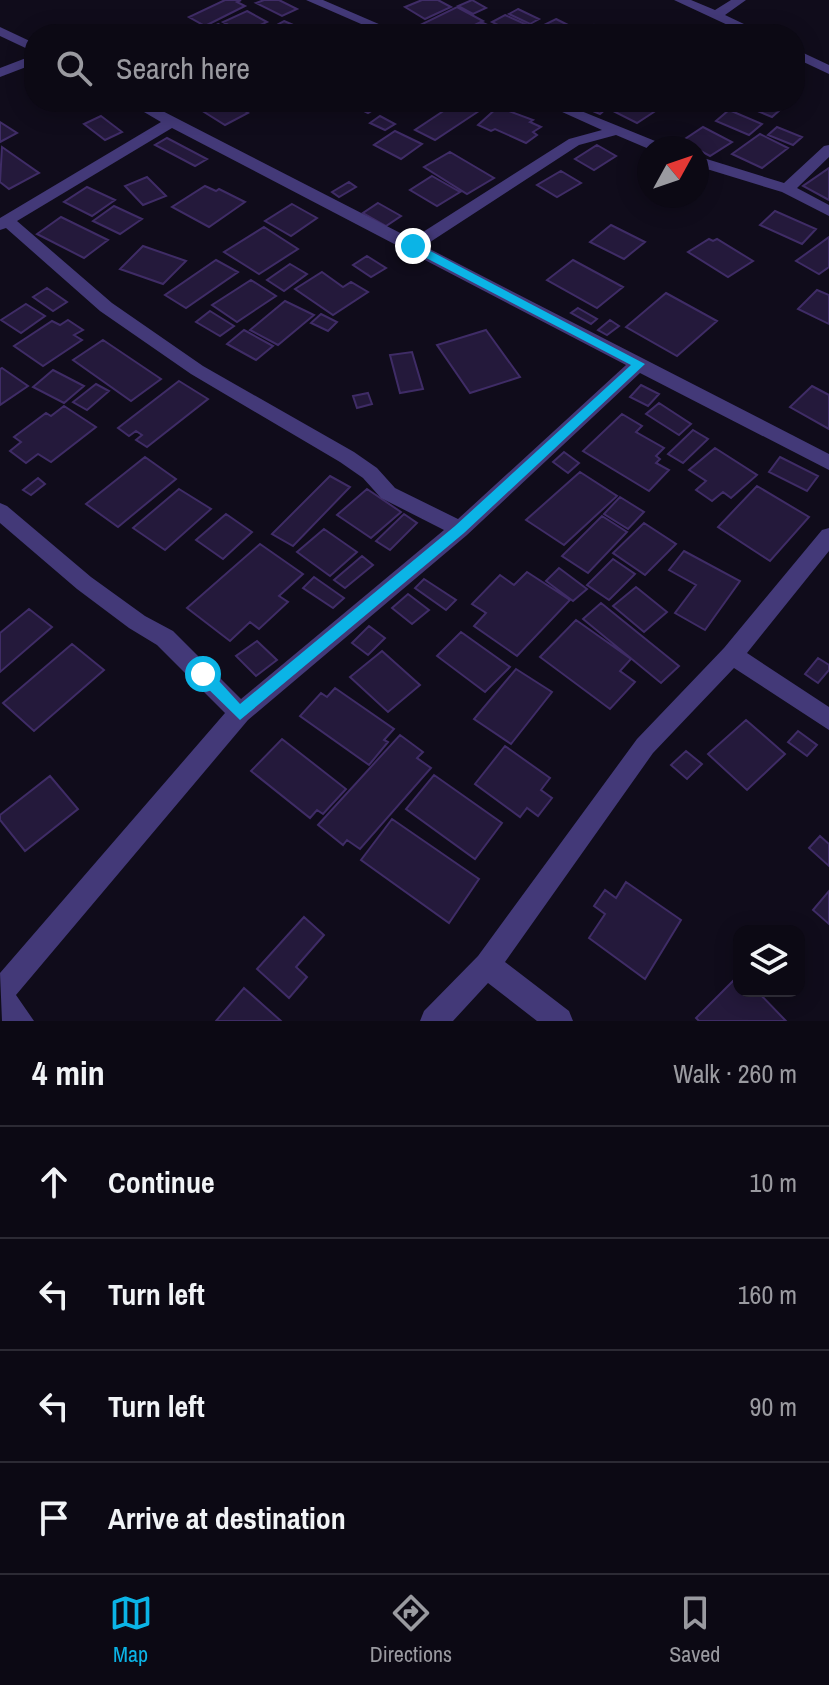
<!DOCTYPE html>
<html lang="en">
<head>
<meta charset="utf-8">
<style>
  body { margin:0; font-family:"Archivo Narrow",sans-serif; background:#1a1722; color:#f1f3f6 }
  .controls { position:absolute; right:24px; bottom:24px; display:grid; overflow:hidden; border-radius:16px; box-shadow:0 4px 20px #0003 }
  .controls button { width:72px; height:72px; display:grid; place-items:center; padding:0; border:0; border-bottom:2px solid #2c2a34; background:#0c0914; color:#f1f3f6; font:40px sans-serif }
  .compass { position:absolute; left:637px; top:136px; width:72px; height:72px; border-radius:50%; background:#0c0914; box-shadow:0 4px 20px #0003; rotate:50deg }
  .stop { position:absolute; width:24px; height:24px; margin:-18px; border:6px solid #0bb4e6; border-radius:50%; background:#fff }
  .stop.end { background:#0bb4e6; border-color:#fff; box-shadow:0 2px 8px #0008 }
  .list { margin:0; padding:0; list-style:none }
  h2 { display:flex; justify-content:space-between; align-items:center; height:104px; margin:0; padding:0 32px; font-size:34px }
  h2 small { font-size:26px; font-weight:400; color:#9a9aa0 }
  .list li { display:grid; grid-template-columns:52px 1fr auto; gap:24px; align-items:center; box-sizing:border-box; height:112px; padding:0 32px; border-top:2px solid #2c2a34 }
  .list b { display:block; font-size:30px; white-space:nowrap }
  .list em { font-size:26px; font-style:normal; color:#9a9aa0 }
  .icon { flex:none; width:44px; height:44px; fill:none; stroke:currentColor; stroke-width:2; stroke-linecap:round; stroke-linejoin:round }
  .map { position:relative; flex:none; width:829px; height:1021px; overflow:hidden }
  .search { position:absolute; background:#0c0914; box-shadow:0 4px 20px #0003; left:24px; right:24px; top:24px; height:88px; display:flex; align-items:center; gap:20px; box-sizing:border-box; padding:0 28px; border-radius:32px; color:#9a9aa0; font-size:30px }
  .sheet { height:552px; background:#0c0914 }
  nav { display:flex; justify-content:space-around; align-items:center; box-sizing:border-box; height:112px; border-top:2px solid #2c2a34; background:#0c0914; font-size:22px; color:#9a9aa0 }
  nav a { display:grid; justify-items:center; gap:4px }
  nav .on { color:#0bb4e6 }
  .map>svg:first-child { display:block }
  .building { fill:#24193b; stroke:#3f2c66; stroke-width:2 }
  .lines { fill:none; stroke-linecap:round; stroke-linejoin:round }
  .minor { fill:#433978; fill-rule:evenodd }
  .route { fill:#0bb4e6 }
</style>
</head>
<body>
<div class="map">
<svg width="829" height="1021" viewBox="0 0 829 1021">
  <rect width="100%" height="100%" fill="#100c1b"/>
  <path class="building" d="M225 0H241L237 2 245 6 205 26 189 17Z
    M264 0H279L297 9 282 16 256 3Z
    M422 0H438L451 7 425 19 405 7Z
    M472 0 486 8 473 14 458 6Z
    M457 7 483 21 456 34H425L414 28Z
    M518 9 539 19 530 24 509 14Z
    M247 11 267 22 243 33 223 22Z
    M505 15 525 24 512 32 492 22Z
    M556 19 582 32 594 25 611 34H566L546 24Z
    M284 21 303 29 294 34 264 32Z
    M483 23 505 33 465 34Z
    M218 24 238 34H198Z
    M198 102H230L248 113 225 125 193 105Z
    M362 102H386L368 113 354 106Z
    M457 102H467L482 109 435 140 415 130Z
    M578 102H596L608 107 600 114 576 104Z
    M628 102H647L660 108 637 123 613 111Z
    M747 102H766L782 108 772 117 743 105Z
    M498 107 533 120 530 122 541 127 533 132 537 135 526 143 495 129 491 131 478 125Z
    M729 110 762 124 749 135 716 121Z
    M101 116 122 132 105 140 84 124Z
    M380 116 395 124 385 130 370 123Z
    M0 122 17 133 0 142Z
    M703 127 732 142 710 156 682 141Z
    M777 127 802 137 793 145 768 135Z
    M395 131 422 144 401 159 374 145Z
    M760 134 788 148 762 168 732 154Z
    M167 138 207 159 195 166 155 145Z
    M597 145 616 156 594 170 575 159Z
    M2 147 39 173 9 189 0 182Z
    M450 152 494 178 467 194 424 167Z
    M829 168V200L803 186Z
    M561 171 581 183 557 197 537 185Z
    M432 176 460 192 437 206 410 190Z
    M147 177 166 196 143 205 125 186Z
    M349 182 356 187 339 197 332 192Z
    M205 186 216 191 219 189 245 202 209 227 172 207Z
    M87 187 115 200 92 216 64 202Z
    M378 203 401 216 386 226 363 213Z
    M292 204 317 218 291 236 265 221Z
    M114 206 142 219 120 234 93 221Z
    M775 211 816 229 802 244 760 225Z
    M61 217 108 240 84 258 37 234Z
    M611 225 645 242 624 259 590 242Z
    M264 227 298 249 259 274 224 252Z
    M829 237V267L819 274 796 261Z
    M709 239 713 241 717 239 753 261 728 277 688 252Z
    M143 246 186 261 163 284 120 269Z
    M367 256 386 268 371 277 353 265Z
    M216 260 238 272 186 308 165 295Z
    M573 260 623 287 597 308 547 280Z
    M290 264 307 274 284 291 267 280Z
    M322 272 343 287 351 282 368 292 333 315 295 289Z
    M251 280 276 296 237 322 212 305Z
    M47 288 67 302 53 311 33 297Z
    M817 290 829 295V324L798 309Z
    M666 293 717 321 677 356 626 327Z
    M285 301 314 315 278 345 250 330Z
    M26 304 45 316 21 333 1 320Z
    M578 308 597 319 591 324 571 313Z
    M210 311 234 326 220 336 196 322Z
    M321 314 337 322 328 331 311 323Z
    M68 320 83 330 74 335 82 340 43 366 14 346 52 321 60 325Z
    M610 320 619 326 607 335 598 330Z
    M244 330 273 346 256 360 227 344Z
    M486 330 520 377 470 393 437 345Z
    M103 340 161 379 131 401 73 360Z
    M412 352 423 389 400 393 390 355Z
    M2 368 28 386 0 405V369Z
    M53 370 84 386 64 403 33 387Z
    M179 381 208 399 147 447 136 440 142 435 136 431 129 436 118 428Z
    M96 384 109 391 87 410 73 402Z
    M641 385 659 394 648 406 630 397Z
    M812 386 829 395V429L790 407Z
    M368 393 372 404 357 408 353 396Z
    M659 403 691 424 679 435 646 414Z
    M64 406 96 427 51 462 38 454 26 463 10 451 21 442 14 437 46 413 51 416Z
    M622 414 642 426 636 432 664 448 656 456 660 459 656 463 669 470 649 491 583 451Z
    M693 430 708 439 683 463 668 454Z
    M715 448 757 475 731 498 723 492 712 501 696 490 706 481 689 470Z
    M564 452 579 463 568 473 553 462Z
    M145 457 176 479 118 527 86 504Z
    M780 457 818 476 807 491 769 472Z
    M580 472 617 496 564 545 526 520Z
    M330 476 350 487 293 546 272 534Z
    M38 478 45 484 31 495 23 490Z
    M757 486 809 517 770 561 718 527Z
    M179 489 211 509 165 550 133 528Z
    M367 489 401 512 371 538 337 515Z
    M620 497 644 512 628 529 604 514Z
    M226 514 252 532 223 559 196 540Z
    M404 514 417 523 390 550 376 541Z
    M602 516 627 532 588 573 562 556Z
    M644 523 676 544 645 575 613 553Z
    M324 529 357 552 330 576 297 552Z
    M260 544 303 574 279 596 288 602 259 629 250 622 230 641 187 608Z
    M684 551 740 581 705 630 675 613 696 585 669 570Z
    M362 556 373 565 345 588 334 580Z
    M613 559 635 574 609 600 587 585Z
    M559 568 587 589 573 601 546 581Z
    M527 572 570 600 517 656 474 626 486 613 472 604 500 575 514 585Z
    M314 577 344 598 333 608 303 588Z
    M424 579 456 600 446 610 415 588Z
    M636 587 667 612 644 632 613 606Z
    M408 594 429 610 412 624 392 608Z
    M601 603 679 666 661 683 583 619Z
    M29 609 52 627 0 672V633Z
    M576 620 631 659 620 671 635 682 610 709 540 657Z
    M369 626 385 638 368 655 352 643Z
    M461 632 510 667 485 692 437 656Z
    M257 641 277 660 256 676 236 656Z
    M72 644 104 670 34 731 3 703Z
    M382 651 420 685 388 712 350 677Z
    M818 658 829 665V670L818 683 805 674Z
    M516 669 552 692 511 744 474 719Z
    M335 688 394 729 384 740 388 742 369 765 300 716 321 693 327 697Z
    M746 720 785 754 747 790 708 754Z
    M798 731 817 745 807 756 788 742Z
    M400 735 423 752 417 758 431 768 360 849 347 840 343 845 318 825Z
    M282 739 346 789 323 814 317 810 310 818 251 771Z
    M505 746 550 778 541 790 552 798 538 816 527 808 520 817 475 784Z
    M686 751 702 764 687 779 671 765Z
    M434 775 502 823 475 859 406 809Z
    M50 776 78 809 25 851 0 820V815Z
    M392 819 479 879 449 923 361 860Z
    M820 836 829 844V866L809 848Z
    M626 882 681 920 645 979 589 938 605 914 594 906 605 890 616 898Z
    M829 891V924L813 910Z
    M304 917 324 935 296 967 307 977 289 998 257 969Z
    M739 975V991H757L786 1021H699L696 1018Z
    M244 988 281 1021H216Z"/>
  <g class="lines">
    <path class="minor" d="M306 0H323L402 34H384Z
      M674 0H691L715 10 731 0H746L725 15 765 34H747Z
      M0 27 34 43V52L0 36Z
      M795 49 829 65V74L795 58Z
      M34 55V64L0 77V68Z
      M127 102H145L412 239 569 139 602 130 540 102H559L665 145 667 148 649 149 616 135 579 145 424 246 829 454V470L640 373 467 535 248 720 16 995 34 1021H2L0 973 225 713 157 645 129 628 77 589 0 523V503L7 506 91 577 145 616 173 631 241 699 444 530 381 498 363 478 340 462 191 374 100 311 6 228 0 230V218L161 122ZM172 128 626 365 458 519 395 488 377 468 354 452 203 366 112 303 17 221Z
      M829 145V157L797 188 829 205V216L782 192 697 166V156L784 183 824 146Z
      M829 528V551L747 653 829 707V730L734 668 653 753 505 962 569 1011 573 1021H537L488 983 453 1021H420L424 1011 478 956 637 739 724 648 822 530Z"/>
  </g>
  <path class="route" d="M409 244H417L645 364 464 533 240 720 198 679V670H209L240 704 455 526 631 365 409 249Z"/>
</svg>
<div class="controls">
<button><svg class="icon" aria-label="layers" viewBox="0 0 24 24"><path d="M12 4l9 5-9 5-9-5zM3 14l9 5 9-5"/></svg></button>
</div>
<svg class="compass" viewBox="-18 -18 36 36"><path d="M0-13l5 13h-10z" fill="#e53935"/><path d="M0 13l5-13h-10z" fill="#9a9aa0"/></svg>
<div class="stop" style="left:203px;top:674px"></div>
<div class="stop end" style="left:413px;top:246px"></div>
<div class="search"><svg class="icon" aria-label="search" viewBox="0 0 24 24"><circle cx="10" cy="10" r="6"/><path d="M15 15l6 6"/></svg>Search here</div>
</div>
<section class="sheet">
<h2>4 min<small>Walk · 260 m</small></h2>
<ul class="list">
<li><svg class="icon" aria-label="ahead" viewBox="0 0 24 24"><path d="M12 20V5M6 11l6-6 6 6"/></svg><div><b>Continue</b></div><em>10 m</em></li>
<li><svg class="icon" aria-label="left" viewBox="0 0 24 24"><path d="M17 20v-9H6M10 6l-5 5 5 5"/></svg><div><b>Turn left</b></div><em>160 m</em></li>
<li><svg class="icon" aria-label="left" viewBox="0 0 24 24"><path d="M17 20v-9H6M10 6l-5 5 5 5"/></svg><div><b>Turn left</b></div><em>90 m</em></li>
<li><svg class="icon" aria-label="arrive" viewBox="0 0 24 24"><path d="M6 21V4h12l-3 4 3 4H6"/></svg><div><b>Arrive at destination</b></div></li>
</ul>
</section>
<nav>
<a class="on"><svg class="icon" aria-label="map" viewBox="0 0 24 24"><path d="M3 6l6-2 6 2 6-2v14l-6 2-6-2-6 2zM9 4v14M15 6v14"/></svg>Map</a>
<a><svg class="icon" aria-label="directions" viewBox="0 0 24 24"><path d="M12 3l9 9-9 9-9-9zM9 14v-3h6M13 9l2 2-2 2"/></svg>Directions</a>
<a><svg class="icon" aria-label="saved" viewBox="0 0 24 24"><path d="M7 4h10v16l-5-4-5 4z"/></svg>Saved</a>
</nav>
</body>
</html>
